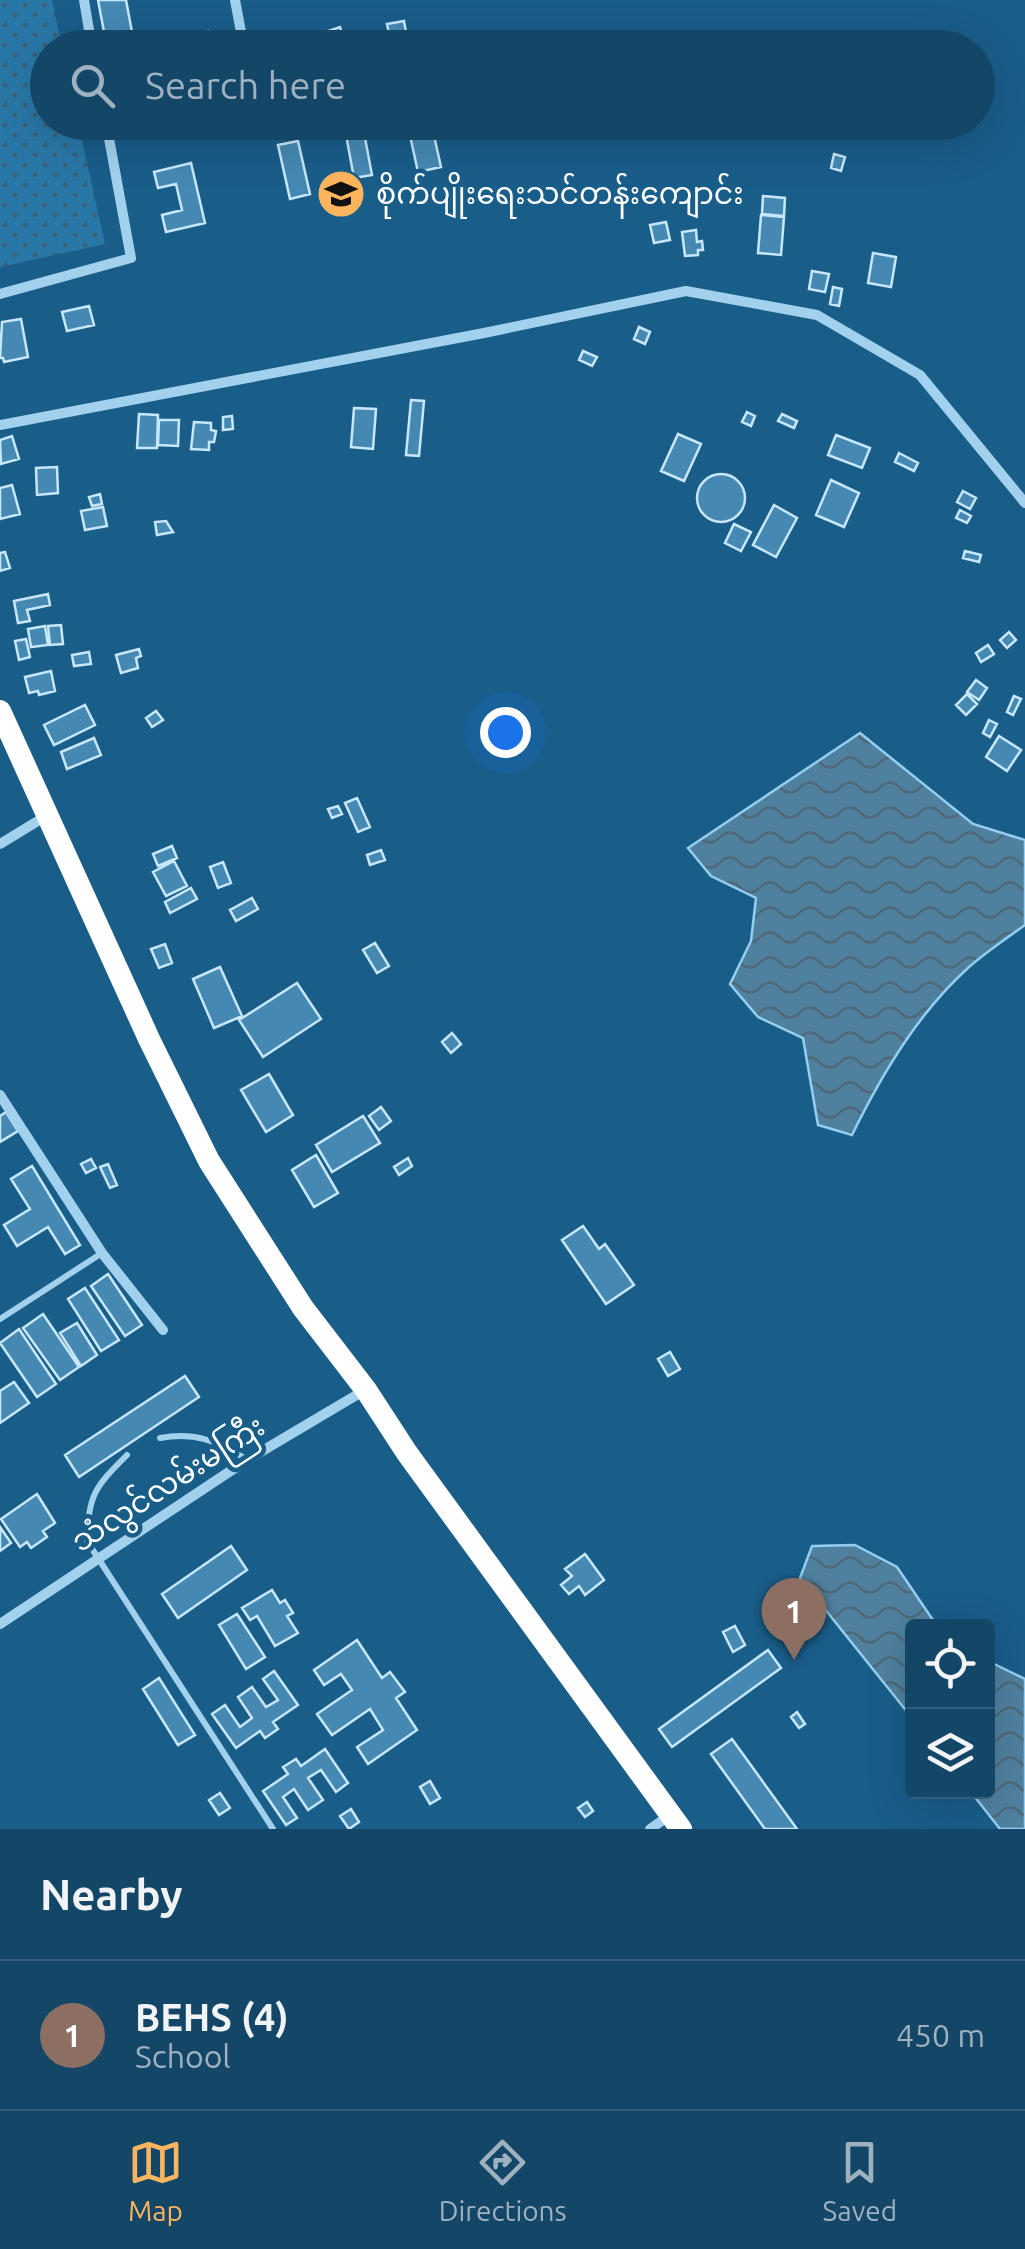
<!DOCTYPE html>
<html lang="en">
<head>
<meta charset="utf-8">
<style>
  body { margin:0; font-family:Ubuntu,"Noto Sans Myanmar",sans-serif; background:#1c4d6d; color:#f1f3f6 }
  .controls { position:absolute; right:30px; bottom:30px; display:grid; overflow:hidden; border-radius:10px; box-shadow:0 10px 40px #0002 }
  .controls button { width:90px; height:90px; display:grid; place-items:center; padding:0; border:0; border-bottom:2px solid #325e7b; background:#134667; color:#f1f3f6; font:50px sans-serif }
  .you { position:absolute; left:505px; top:732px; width:35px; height:35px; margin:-25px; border:8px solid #fff; border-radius:50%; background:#1a73e8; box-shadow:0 0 0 15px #1a73e833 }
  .badge { display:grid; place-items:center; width:65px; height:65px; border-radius:50%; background:#ffb45e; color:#fff; font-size:32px; font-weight:700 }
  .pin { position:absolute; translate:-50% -82px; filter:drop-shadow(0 2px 5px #0008) }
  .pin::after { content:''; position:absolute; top:52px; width:35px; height:30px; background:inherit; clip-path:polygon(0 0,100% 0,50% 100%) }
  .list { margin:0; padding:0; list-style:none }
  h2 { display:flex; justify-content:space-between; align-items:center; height:130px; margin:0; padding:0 40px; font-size:42px }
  h2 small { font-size:32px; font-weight:400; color:#9db1c0 }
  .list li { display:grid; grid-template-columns:65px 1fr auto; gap:30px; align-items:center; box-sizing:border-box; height:150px; padding:0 40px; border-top:2px solid #325e7b }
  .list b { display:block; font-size:38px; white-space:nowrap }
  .list p { margin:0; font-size:32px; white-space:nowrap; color:#9db1c0 }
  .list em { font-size:32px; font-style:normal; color:#9db1c0 }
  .icon { flex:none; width:55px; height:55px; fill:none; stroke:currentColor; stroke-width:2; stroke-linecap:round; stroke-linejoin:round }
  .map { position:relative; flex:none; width:1025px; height:1829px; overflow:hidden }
  .search { position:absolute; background:#134667; box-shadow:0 10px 40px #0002; left:30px; right:30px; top:30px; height:110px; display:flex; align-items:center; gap:25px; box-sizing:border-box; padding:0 35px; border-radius:55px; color:#9db1c0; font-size:38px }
  .sheet { height:280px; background:#134667 }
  nav { display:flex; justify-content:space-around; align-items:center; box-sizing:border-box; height:140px; border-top:2px solid #325e7b; background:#134667; font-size:28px; color:#9db1c0 }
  nav a { display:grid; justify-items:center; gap:5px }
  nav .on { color:#ffb45e }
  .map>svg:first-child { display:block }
  .green { fill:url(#green-dots) }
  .water { fill:url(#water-waves); stroke:#94cef0; stroke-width:2.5 }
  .building { fill:#4589b3; stroke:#c7e7fa; stroke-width:2.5 }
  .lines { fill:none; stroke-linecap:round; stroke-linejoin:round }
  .lane { stroke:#a1d1ed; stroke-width:6 }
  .street { stroke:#a1d1ed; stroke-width:10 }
  .highway { stroke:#fff; stroke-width:22 }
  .labels { text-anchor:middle; stroke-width:9; stroke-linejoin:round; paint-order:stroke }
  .poi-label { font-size:30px; fill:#fff; stroke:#195d89; text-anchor:start }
  .street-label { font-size:30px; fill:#fff; stroke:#195d89 }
</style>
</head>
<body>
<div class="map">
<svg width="1025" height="1829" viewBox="0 0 1025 1829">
  <defs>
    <pattern id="green-dots" width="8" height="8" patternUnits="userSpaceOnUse" patternTransform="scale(2.5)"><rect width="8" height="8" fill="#2977a6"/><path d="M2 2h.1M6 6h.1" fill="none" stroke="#3c5f74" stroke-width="1.8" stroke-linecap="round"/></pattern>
    <pattern id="water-waves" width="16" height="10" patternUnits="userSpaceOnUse" patternTransform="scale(2.5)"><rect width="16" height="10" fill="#4f809e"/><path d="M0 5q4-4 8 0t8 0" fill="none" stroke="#4e6979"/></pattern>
  </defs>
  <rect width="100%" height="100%" fill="#195d89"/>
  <path class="green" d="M0 0H52L62 47 48 48V122L78 123 105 244 0 267Z"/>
  <path class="water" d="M860 733 973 824 1025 840V925C1006 939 986 952 968 968 918 1013 882 1074 852 1135L818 1125 803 1038 758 1017 730 984 751 941 756 898 711 876 688 848Z
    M855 1545 897 1567 937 1626H912V1718L800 1578 812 1546Z
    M988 1661 1025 1679V1829H1000L971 1792H988Z"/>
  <path class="building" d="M98 0H126L135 48H107Z
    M404 21 409 48H392L387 24Z
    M340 27 346 47 332 48 328 31Z
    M208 31 212 48H202L199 33Z
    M122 122H184L124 135Z
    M362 122 372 175 354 178 344 124Z
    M407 122H431L441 167 418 172Z
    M298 141 310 194 290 199 278 145Z
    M834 154 845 157 841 171 831 168Z
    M191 163 205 223 166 232 162 215 182 210 176 184 158 188 154 172Z
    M763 196 785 198 784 216 762 214Z
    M761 215 784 217 781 255 758 253Z
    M666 222 670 240 654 243 650 225Z
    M696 230 697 242 702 241 703 250H698V255L685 256 682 232Z
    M873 253 896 257 891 287 868 283Z
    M812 271 829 274 825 292 809 289Z
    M833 287 842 289 839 306 830 304Z
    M89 306 94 325 67 331 62 312Z
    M21 319 28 357 4 362 3 358H0L2 322Z
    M639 327 650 332 645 344 634 339Z
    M583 351 597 357 592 366 579 360Z
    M411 400 424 401 419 456 406 455Z
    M354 408 376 409 373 449 351 447Z
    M747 412 755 416 751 426 742 422Z
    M139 414 158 415 157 448H137Z
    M782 414 797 421 794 428 778 421Z
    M232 416 233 429 223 430V417Z
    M159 420H179L178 446 158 445Z
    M194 422 211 423V430L216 431 214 442H209V450L191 449Z
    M678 434 701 444 684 481 661 471Z
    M836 435 870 448 862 468 828 455Z
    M12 436 19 459 1 464 0 440Z
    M899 453 918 463 914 471 895 462Z
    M57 467 58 493 37 495 36 468Z
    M697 498a24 24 0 1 1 48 0a24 24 0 1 1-48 0Z
    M831 480 859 493 844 527 816 515Z
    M12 485 20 514 0 519V488Z
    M963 491 976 498 970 509 957 502Z
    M100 494 102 504 92 506 89 497Z
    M774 505 797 518 776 557 753 545Z
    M103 507 107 526 85 530 81 511Z
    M960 510 971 516 967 523 956 518Z
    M166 521 173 532 157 535 155 522Z
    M734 524 751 532 741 551 725 543Z
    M965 551 981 555 979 562 963 558Z
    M5 552 10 568 0 571V553Z
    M48 594 50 605 27 610 30 621 18 623 14 601Z
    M61 625 63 644 50 645 48 626Z
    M45 626 48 645 31 647 28 629Z
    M1009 632 1016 640 1007 648 1000 640Z
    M26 639 30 657 19 660 15 641Z
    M988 645 994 654 981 662 976 653Z
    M139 649 141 656 136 658 138 668 121 673 116 655Z
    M89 652 91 664 74 666 72 655Z
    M51 671 55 691 39 695 38 691 29 693 25 677Z
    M976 680 987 688 979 700 967 692Z
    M967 694 977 704 966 715 956 705Z
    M1014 696 1021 699 1013 715 1007 712Z
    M85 705 95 725 54 745 44 725Z
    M156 711 163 720 152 727 146 718Z
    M989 720 997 724 990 737 983 733Z
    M999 736 1021 750 1007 771 986 757Z
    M94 738 101 755 67 769 61 752Z
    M357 798 370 827 358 832 345 803Z
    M338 806 342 814 332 818 328 809Z
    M172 846 177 858 158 866 153 854Z
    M381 850 385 860 370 865 367 855Z
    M174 861 187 886 166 896 153 872Z
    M223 862 231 883 218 888 210 867Z
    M191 888 197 899 170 913 165 902Z
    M252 898 258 909 236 921 230 910Z
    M375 943 389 966 377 973 363 950Z
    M165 944 172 963 159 968 151 949Z
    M220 967 242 1016 214 1028 193 979Z
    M297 983 321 1019 263 1057 239 1020Z
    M452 1033 461 1044 451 1053 442 1042Z
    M269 1074 293 1115 266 1132 241 1090Z
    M381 1107 391 1121 379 1130 369 1116Z
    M6 1112 18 1131 0 1142V1116Z
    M363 1116 380 1143 332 1172 316 1145Z
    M316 1155 338 1193 314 1207 292 1170Z
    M408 1158 412 1166 399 1175 394 1167Z
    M91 1159 96 1168 86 1173 81 1164Z
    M108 1164 117 1185 110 1188 100 1167Z
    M32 1166 80 1245 65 1254 48 1227 17 1246 4 1225 30 1209 11 1179Z
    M583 1226 599 1249 605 1244 634 1285 606 1304 562 1240Z
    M108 1274 142 1325 125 1336 91 1286Z
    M85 1288 119 1340 101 1351 68 1299Z
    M43 1314 79 1367 60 1380 23 1328Z
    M77 1323 97 1355 81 1366 60 1333Z
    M19 1329 56 1384 37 1397 0 1343Z
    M670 1352 680 1369 668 1376 658 1359Z
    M185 1376 199 1397 79 1477 65 1455Z
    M14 1382 29 1403 0 1423V1391Z
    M37 1494 55 1523 43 1531 47 1537 31 1548 27 1542 20 1547 1 1519Z
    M0 1527 11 1543 0 1551Z
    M231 1546 247 1570 178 1618 162 1594Z
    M585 1554 604 1580 585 1595 579 1586 569 1594 561 1585 572 1576 565 1569Z
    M272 1590 280 1603 285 1600 293 1613 287 1616 298 1633 275 1646 257 1616 250 1620 242 1608Z
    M237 1614 265 1657 246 1669 219 1625Z
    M735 1626 745 1645 733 1652 723 1632Z
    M357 1640 382 1678 390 1672 405 1692 396 1698 417 1730 368 1764 357 1747 383 1730 370 1709 332 1735 317 1714 352 1690 341 1674 324 1685 314 1670Z
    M768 1650 781 1668 672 1747 659 1729Z
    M274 1671 298 1705 273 1722 278 1729 265 1738 260 1731 236 1748 212 1714 225 1705 240 1727 252 1718 238 1697 252 1687 266 1707 278 1700 263 1679Z
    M159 1678 195 1735 178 1745 143 1689Z
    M797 1712 805 1724 799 1728 791 1717Z
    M732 1739 797 1829H765L711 1754Z
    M325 1749 348 1783 336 1792 321 1770 308 1778 323 1800 308 1810 294 1789 283 1797 297 1818 286 1825 263 1791 288 1774 283 1767 296 1759 301 1766Z
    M430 1781 440 1798 430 1804 420 1787Z
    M220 1793 230 1808 219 1815 209 1800Z
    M587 1802 593 1811 585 1817 578 1808Z
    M351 1809 359 1822 349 1829 340 1816Z"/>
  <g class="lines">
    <path class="lane" d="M0 1319 102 1253
      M160 1438C194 1432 216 1440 246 1459
      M127 1455C94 1488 89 1494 87 1541L273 1829"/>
    <path class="street" d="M84 0 92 48
      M235 0 244 48
      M0 294 131 258 106 122
      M0 425 484 333 686 291 817 315 920 375 1025 503
      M0 844 46 816
      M0 1095 102 1253 163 1330
      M0 1624 247 1460 365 1390
      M650 1829 670 1815"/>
    <path class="highway" d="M0 711 149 1039 209 1161 303 1308 366 1390 407 1453 681 1829"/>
  </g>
  <defs>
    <g id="school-disc" transform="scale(2.5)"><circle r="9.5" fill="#ffb45e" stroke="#195d89"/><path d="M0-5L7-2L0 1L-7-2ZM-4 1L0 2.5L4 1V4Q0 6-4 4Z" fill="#111"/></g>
  </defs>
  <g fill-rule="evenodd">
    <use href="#school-disc" x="341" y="194"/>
  </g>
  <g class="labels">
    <g class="poi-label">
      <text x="376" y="204">စိုက်ပျိုးရေးသင်တန်းကျောင်း</text>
    </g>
    <g class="street-label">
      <text transform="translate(168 1484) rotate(-33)" y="10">သံလွင်လမ်းမကြီး</text>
    </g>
  </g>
</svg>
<div class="controls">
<button><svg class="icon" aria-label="locate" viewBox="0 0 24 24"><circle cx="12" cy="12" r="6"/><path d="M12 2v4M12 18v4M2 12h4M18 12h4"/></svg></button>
<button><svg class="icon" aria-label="layers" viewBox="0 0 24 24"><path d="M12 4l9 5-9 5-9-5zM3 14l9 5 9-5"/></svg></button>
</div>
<div class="you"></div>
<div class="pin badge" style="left:794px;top:1660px;background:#8d6e63">1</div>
<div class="search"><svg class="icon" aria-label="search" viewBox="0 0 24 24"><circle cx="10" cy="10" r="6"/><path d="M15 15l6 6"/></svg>Search here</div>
</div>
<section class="sheet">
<h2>Nearby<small></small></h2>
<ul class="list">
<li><span class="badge" style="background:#8d6e63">1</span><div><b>BEHS (4)</b><p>School</p></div><em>450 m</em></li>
</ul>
</section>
<nav>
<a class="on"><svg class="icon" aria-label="map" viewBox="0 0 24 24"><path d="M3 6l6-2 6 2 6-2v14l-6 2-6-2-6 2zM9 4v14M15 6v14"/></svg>Map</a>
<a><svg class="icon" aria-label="directions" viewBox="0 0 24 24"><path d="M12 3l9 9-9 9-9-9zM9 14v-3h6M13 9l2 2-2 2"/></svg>Directions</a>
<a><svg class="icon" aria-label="saved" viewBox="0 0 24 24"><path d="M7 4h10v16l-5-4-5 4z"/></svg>Saved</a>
</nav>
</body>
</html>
